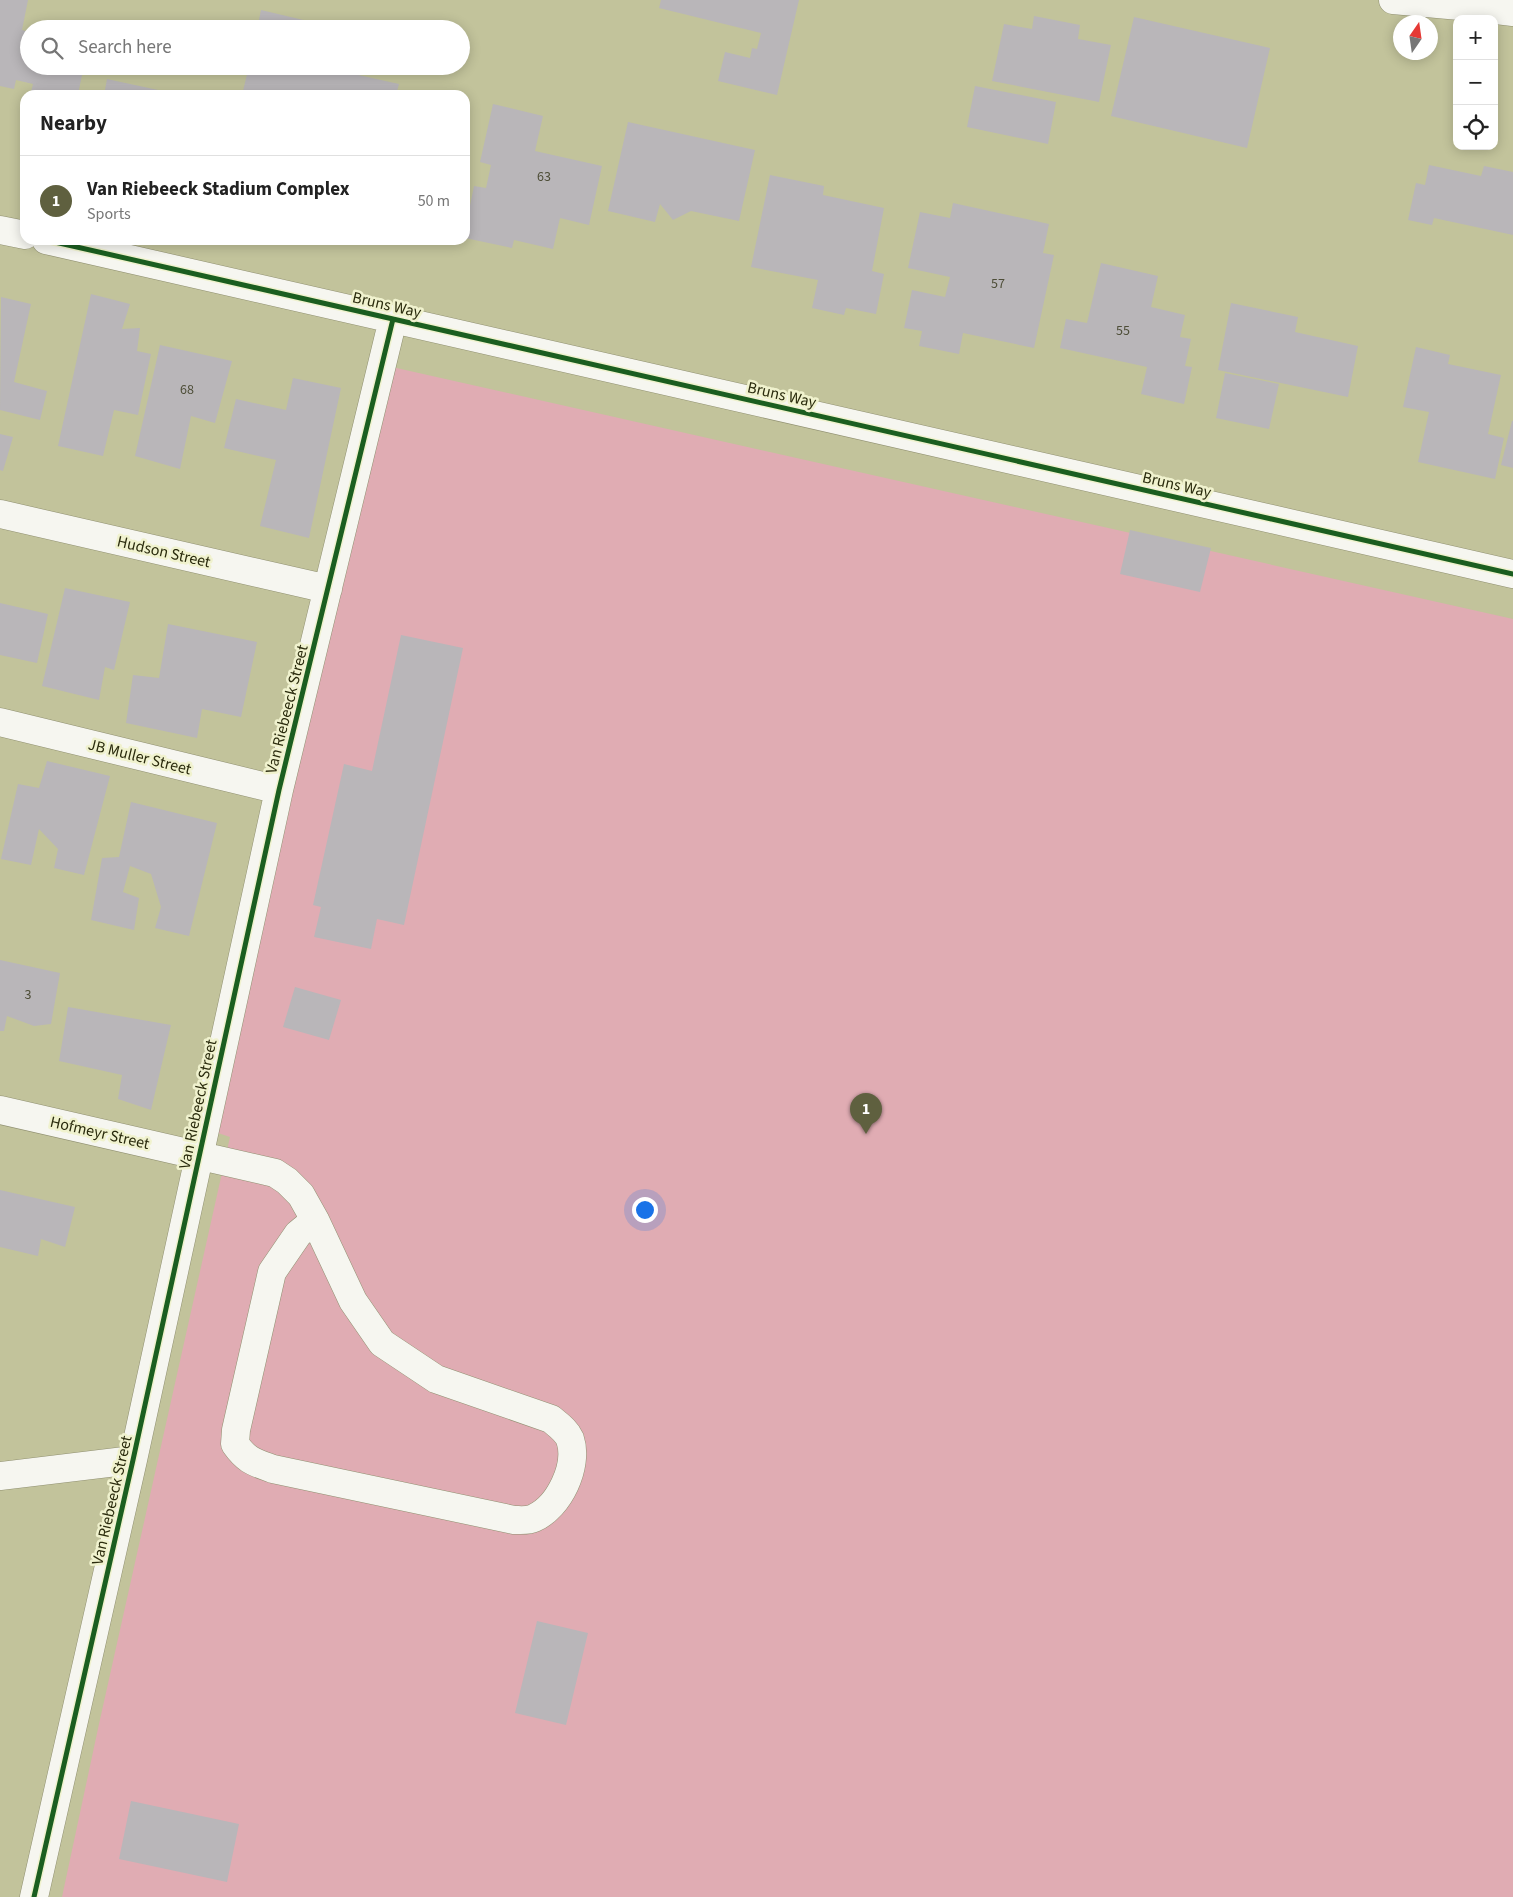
<!DOCTYPE html>
<html lang="en">
<head>
<meta charset="utf-8">
<style>
  body { margin:0; font-family:"Source Sans 3",sans-serif; background:#f2f2f2; color:#222 }
  .controls { position:absolute; right:15px; top:15px; display:grid; overflow:hidden; border-radius:10px; box-shadow:0 2px 12px #0003 }
  .controls button { width:45px; height:45px; display:grid; place-items:center; padding:0; border:0; border-bottom:1px solid #e0e0e0; background:#fff; color:#222; font:25px sans-serif }
  .compass { position:absolute; left:1393px; top:15px; width:45px; height:45px; border-radius:50%; background:#fff; box-shadow:0 2px 12px #0003; rotate:13deg }
  .you { position:absolute; left:644px; top:1209px; width:18px; height:18px; margin:-12px; border:4px solid #fff; border-radius:50%; background:#1a73e8; box-shadow:0 0 0 8px #1a73e833 }
  .badge { display:grid; place-items:center; width:32px; height:32px; border-radius:50%; background:#5f603f; color:#fff; font-size:16px; font-weight:700 }
  .pin { position:absolute; translate:-50% -41px; filter:drop-shadow(0 1px 2px #0008) }
  .pin::after { content:''; position:absolute; top:26px; width:18px; height:15px; background:inherit; clip-path:polygon(0 0,100% 0,50% 100%) }
  .list { margin:0; padding:0; list-style:none }
  h2 { display:flex; justify-content:space-between; align-items:center; height:65px; margin:0; padding:0 20px; font-size:21px }
  h2 small { font-size:16px; font-weight:400; color:#767676 }
  .list li { display:grid; grid-template-columns:32px 1fr auto; gap:15px; align-items:center; box-sizing:border-box; height:90px; padding:0 20px; border-top:1px solid #e0e0e0 }
  .list b { display:block; font-size:19px; white-space:nowrap }
  .list p { margin:0; font-size:16px; white-space:nowrap; color:#767676 }
  .list em { font-size:16px; font-style:normal; color:#767676 }
  .icon { flex:none; width:28px; height:28px; fill:none; stroke:currentColor; stroke-width:2; stroke-linecap:round; stroke-linejoin:round }
  .map { position:relative; flex:none; width:1513px; height:1897px; overflow:hidden }
  .search { position:absolute; background:#fff; box-shadow:0 2px 12px #0003; left:20px; top:20px; width:450px; height:55px; display:flex; align-items:center; gap:12px; box-sizing:border-box; padding:0 18px; border-radius:28px; color:#767676; font-size:19px }
  .panel { position:absolute; background:#fff; box-shadow:0 2px 12px #0003; left:20px; top:90px; width:450px; height:155px; border-radius:15px }
  .map>svg:first-child { display:block }
  .green { fill:#e0acb3 }
  .building { fill:#b9b6b9 }
  .lines { fill:none; stroke-linecap:round; stroke-linejoin:round }
  .minor-casing { stroke:#909071; stroke-width:29 }
  .minor { stroke:#f6f6f0; stroke-width:28 }
  .cycleway-casing { stroke:#f0f2ce; stroke-width:8 }
  .cycleway { stroke:#1b5e20; stroke-width:5 }
  .labels { text-anchor:middle; stroke-width:5; stroke-linejoin:round; paint-order:stroke }
  .number-label { font-size:14px; fill:#4e4e38 }
  .street-label { font-size:16px; fill:#2a2b0d; stroke:#f0f2ce }
</style>
</head>
<body>
<div class="map">
<svg width="1513" height="1897" viewBox="0 0 1513 1897">
  <rect width="100%" height="100%" fill="#c2c39b"/>
  <path class="green" d="M383 365 1513 619V1897H62L99 1724 230 1137 209 1130Z"/>
  <path class="building" d="M0 0H28L22 30 29 32V66H84L78 94 67 92V95H46L31 92 33 84 16 80 14 89 0 86Z
    M661 0H799L777 95 718 81 725 52 750 58 752 48 757 49 761 33 659 8Z
    M261 10 333 27V29H257Z
    M1034 16 1080 25 1078 39 1111 45 1099 102 992 81 1004 24 1032 29Z
    M1134 17 1270 48 1247 148 1111 116Z
    M249 66H346L345 72 399 84 396 95H242Z
    M107 79 172 93 171 95H104Z
    M975 86 1056 102 1048 144 967 127Z
    M493 104 543 116 535 151 602 166 589 225 560 218 553 249 514 240 512 248 465 238V230L474 186 486 188 491 165 480 162Z
    M628 122 755 150 739 221 691 211 673 220 660 204 655 222 608 211Z
    M1429 165 1481 176 1484 166 1513 172V235L1434 218 1432 225 1408 220 1416 183 1425 185Z
    M770 175 824 186 823 195 884 208 872 271 884 274 876 314 846 308 844 315 812 308 818 280 751 267Z
    M953 203 1049 224 1043 253 1054 255 1034 348 963 333 959 354 919 346 922 331 904 328 912 290 945 297 950 277 908 268 920 212 950 218Z
    M1101 263 1158 276 1151 307 1185 315 1180 337 1191 339 1185 366 1192 367 1184 404 1141 394 1147 367 1060 348 1066 319 1087 323Z
    M91 294 130 304 122 329 140 328 137 351 151 354 138 415 114 410 103 456 58 446Z
    M1 297 31 304 14 382 47 391 40 420 0 410Z
    M1231 303 1298 317 1295 332 1358 346 1348 397 1218 370Z
    M160 345 232 361 215 423 191 416 180 469 135 456Z
    M1416 347 1450 355 1448 364 1501 375 1488 434 1504 438 1495 479 1418 462 1429 412 1403 407Z
    M1225 373 1279 384 1269 429 1216 418Z
    M293 378 341 388 309 538 260 526 276 460 224 448 236 399 286 410Z
    M1512 421H1513V468L1501 465Z
    M0 434 13 437 3 471 0 470Z
    M1130 530 1211 548 1200 592 1120 574Z
    M65 588 130 602 114 670 105 667 99 700 42 686Z
    M0 603 48 614 37 663 0 655Z
    M168 624 257 642 241 717 202 709 197 738 126 723 133 675 159 678Z
    M401 635 463 648 404 925 377 919 371 949 314 937 321 907 313 905 344 764 372 771Z
    M47 761 110 776 84 875 54 868 58 849 39 829 31 865 1 859 18 784 39 788Z
    M131 802 217 823 189 936 155 928 161 907 151 874 130 866 123 892 139 898 134 930 91 920 102 858 119 857Z
    M0 960 60 973 51 1024 34 1026 7 1016 4 1031H0Z
    M295 987 341 1000 329 1040 283 1027Z
    M68 1007 171 1025 151 1110 118 1099 122 1075 59 1061Z
    M0 1190 75 1207 65 1247 41 1239 38 1256 0 1247Z
    M537 1621 588 1633 566 1725 515 1713Z
    M131 1801 239 1824 227 1882 119 1859Z"/>
  <g class="lines">
    <g class="minor-casing">
      <path id="minor" d="M1393 0 1471 7 1513 12
        M0 230 25 235
        M46 240 1513 574
        M0 514 328 589
        M0 722 279 790
        M0 1110 275 1173 287 1181 301 1195 315 1220 353 1301 382 1343 436 1379 551 1419C558 1425 566 1430 570 1439 579 1466 559 1507 534 1518 528 1521 521 1520 514 1520L273 1469C254 1462 247 1461 235 1444L236 1430 272 1272 298 1234 315 1220
        M0 1476 133 1460
        M34 1897 133 1460 279 790 393 319"/>
    </g>
    <use href="#minor" class="minor"/>
    <g class="cycleway-casing">
      <path id="cycleway" d="M46 240 1513 574
        M34 1897 133 1460 279 790 393 319"/>
    </g>
    <use href="#cycleway" class="cycleway"/>
  </g>
  <g class="labels">
    <g class="number-label">
      <text x="544" y="181">63</text>
      <text x="998" y="288">57</text>
      <text x="1123" y="335">55</text>
      <text x="187" y="394">68</text>
      <text x="28" y="999">3</text>
    </g>
    <g class="street-label">
      <text transform="translate(387 304) rotate(13)" y="6">Bruns Way</text>
      <text transform="translate(782 394) rotate(13)" y="6">Bruns Way</text>
      <text transform="translate(1177 484) rotate(13)" y="6">Bruns Way</text>
      <text transform="translate(164 551) rotate(13)" y="6">Hudson Street</text>
      <text transform="translate(286 709) rotate(-76)" y="6">Van Riebeeck Street</text>
      <text transform="translate(140 756) rotate(14)" y="6">JB Muller Street</text>
      <text transform="translate(197 1104) rotate(-78)" y="6">Van Riebeeck Street</text>
      <text transform="translate(100 1132) rotate(13)" y="6">Hofmeyr Street</text>
      <text transform="translate(111 1500) rotate(-77)" y="6">Van Riebeeck Street</text>
    </g>
  </g>
</svg>
<div class="controls">
<button>+</button>
<button>−</button>
<button><svg class="icon" aria-label="locate" viewBox="0 0 24 24"><circle cx="12" cy="12" r="6"/><path d="M12 2v4M12 18v4M2 12h4M18 12h4"/></svg></button>
</div>
<svg class="compass" viewBox="-18 -18 36 36"><path d="M0-13l5 13h-10z" fill="#e53935"/><path d="M0 13l5-13h-10z" fill="#767676"/></svg>
<div class="you"></div>
<div class="pin badge" style="left:866px;top:1134px">1</div>
<div class="search"><svg class="icon" aria-label="search" viewBox="0 0 24 24"><circle cx="10" cy="10" r="6"/><path d="M15 15l6 6"/></svg>Search here</div>
<section class="panel">
<h2>Nearby<small></small></h2>
<ul class="list">
<li><span class="badge">1</span><div><b>Van Riebeeck Stadium Complex</b><p>Sports</p></div><em>50 m</em></li>
</ul>
</section>
</div>
</body>
</html>
